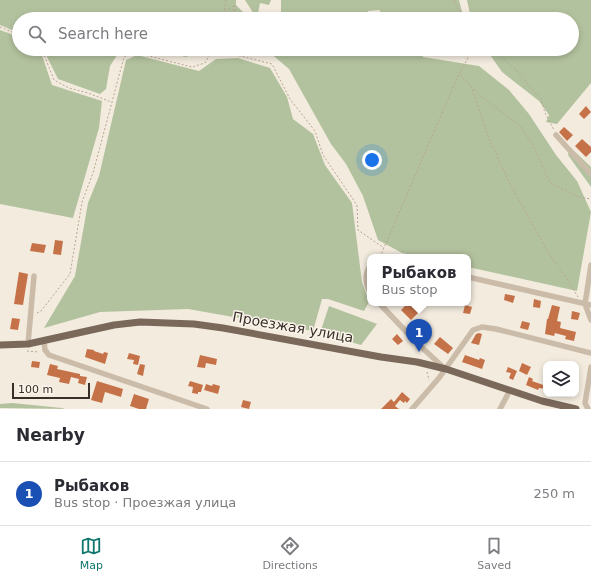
<!DOCTYPE html>
<html lang="en">
<head>
<meta charset="utf-8">
<style>
  body { margin:0; font-family:"DejaVu Sans",sans-serif; background:#f7f7f7; color:#2b2b33 }
  .controls { position:absolute; right:12px; bottom:12px; display:grid; overflow:hidden; border-radius:8px; box-shadow:0 2px 6px #0003 }
  .controls button { width:36px; height:36px; display:grid; place-items:center; padding:0; border:0; border-bottom:1px solid #e1e1e2; background:#fff; color:#2b2b33; font:20px sans-serif }
  .scale { position:absolute; left:12px; bottom:10px; width:78px; box-sizing:border-box; padding-left:4px; border:2px solid #382f29; border-top:0; font-size:11px; line-height:14px; white-space:nowrap; color:#382f29; -webkit-text-stroke:3px #faf4eb; paint-order:stroke }
  .you { position:absolute; left:372px; top:160px; width:14px; height:14px; margin:-10px; border:3px solid #fff; border-radius:50%; background:#1a73e8; box-shadow:0 0 0 6px #1a73e833 }
  .badge { display:grid; place-items:center; width:26px; height:26px; border-radius:50%; background:#0f766e; color:#fff; font-size:13px; font-weight:700 }
  .pin { position:absolute; translate:-50% -33px; filter:drop-shadow(0 1px 2px #0008) }
  .pin::after { content:''; position:absolute; top:21px; width:14px; height:12px; background:inherit; clip-path:polygon(0 0,100% 0,50% 100%) }
  .popup { position:absolute; left:367px; top:254px; width:104px; height:52px; box-sizing:border-box; display:grid; place-content:center; border-radius:8px; background:#fff; filter:drop-shadow(0 1px 3px #0005); font-size:13px; white-space:nowrap; color:#7c7c81 }
  .popup b { font-size:15px; color:#2b2b33 }
  .popup::after { content:''; position:absolute; left:50%; top:100%; margin-left:-8px; border:8px solid transparent; border-top-color:#fff }
  .list { margin:0; padding:0; list-style:none }
  h2 { display:flex; justify-content:space-between; align-items:center; height:52px; margin:0; padding:0 16px; font-size:17px }
  h2 small { font-size:13px; font-weight:400; color:#7c7c81 }
  .list li { display:grid; grid-template-columns:26px 1fr auto; gap:12px; align-items:center; box-sizing:border-box; height:64px; padding:0 16px; border-top:1px solid #e1e1e2 }
  .list b { display:block; font-size:15px; white-space:nowrap }
  .list p { margin:0; font-size:13px; white-space:nowrap; color:#7c7c81 }
  .list em { font-size:13px; font-style:normal; color:#7c7c81 }
  .icon { flex:none; width:22px; height:22px; fill:none; stroke:currentColor; stroke-width:2; stroke-linecap:round; stroke-linejoin:round }
  .map { position:relative; flex:none; width:591px; height:409px; overflow:hidden }
  .search { position:absolute; background:#fff; box-shadow:0 2px 6px #0003; left:12px; right:12px; top:12px; height:44px; display:flex; align-items:center; gap:10px; box-sizing:border-box; padding:0 14px; border-radius:22px; color:#7c7c81; font-size:15px }
  .sheet { height:116px; background:#fff }
  nav { display:flex; justify-content:space-around; align-items:center; box-sizing:border-box; height:56px; border-top:1px solid #e1e1e2; background:#fff; font-size:11px; color:#7c7c81 }
  nav a { display:grid; justify-items:center; gap:2px }
  nav .on { color:#0f766e }
  .map>svg:first-child { display:block }
  .green { fill:#b3c29e }
  .building { fill:#c67249 }
  .lines { fill:none; stroke-linecap:round; stroke-linejoin:round }
  .path { stroke:#b7a694; stroke-width:1; stroke-dasharray:2 2; stroke-linecap:butt }
  .minor { stroke:#cbbcaa; stroke-width:5.5 }
  .major { stroke:#7a685b; stroke-width:7 }
  .labels { text-anchor:middle; stroke-width:3; stroke-linejoin:round; paint-order:stroke }
  .street-label { font-size:14px; fill:#382f29; stroke:#faf4eb }
</style>
</head>
<body>
<div class="map">
<svg width="591" height="409" viewBox="0 0 591 409">
  <rect width="100%" height="100%" fill="#f3ebde"/>
  <path class="green" d="M0 0H236V5L250 19H19V33L0 25Z
    M245 0H271L269 5 260 3 257 19Z
    M281 0H459L464 19H376L379 17 380 10 368 11 371 19H292L281 14Z
    M467 0H591V83L557 124 546 122 549 115 539 101 502 72 486 49H572V19H471Z
    M0 30 19 37V49H36L42 55 52 85 102 101 99 128 73 218 0 204Z
    M43 49H121L110 66 106 89 100 94 58 79Z
    M155 49H208H203L186 57Z
    M253 49H420L423 57 479 66 509 90 529 114 556 155 577 181 591 212 577 291 468 267V257H422L402 253 378 240 363 196 346 164 331 144 289 69 268 51Z
    M137 55 199 71 216 59 238 58 270 68 287 97 293 119 313 134 325 165 352 203 362 282 369 302 364 311 328 299H322L313 331 188 309 100 312 44 328 75 276 88 203 99 176 126 60Z
    M570 147 591 167V187L568 155Z
    M329 306 372 322 377 324 361 345 320 333Z
    M12 403 62 408 65 409 0 408V404Z"/>
  <path class="building" d="M586 106 591 112 584 119 579 114Z
    M564 127 573 135 567 141 559 132Z
    M582 139 591 147V152L586 157 575 146Z
    M55 240 63 241 61 255 53 254Z
    M32 243 46 245 44 253 30 251Z
    M19 272 28 274 23 305 14 304Z
    M505 294 515 296 513 303 504 300Z
    M534 299 541 301 540 308 533 307Z
    M408 303H410L419 312 411 320 401 310Z
    M465 305 472 307 470 314 463 313Z
    M552 305 560 307 557 321 561 322 560 328 576 332 574 341 565 339 566 336 555 333 554 336 545 334 547 319H548Z
    M572 311 580 313 578 320 571 319Z
    M12 318 20 319 18 330 10 329Z
    M522 321 530 323 528 330 520 328Z
    M479 333 482 334 479 345 471 343 476 334Z
    M397 334 403 341 398 345 392 339Z
    M440 337 453 348 448 354 434 344Z
    M87 349 94 350V351L103 354 104 352 108 353 105 364 85 357Z
    M129 353 140 356 138 365 133 364 134 360 127 359Z
    M200 355 217 359 216 365 206 363 205 368 197 367Z
    M465 355 479 360 480 358 485 360 482 369 462 362Z
    M32 361 40 362 39 368 31 367Z
    M522 363 531 367 527 375 519 371Z
    M50 364 58 366 57 369 80 374V376L87 377 85 385 78 383 79 379 71 377 69 384 59 382 60 378 47 375Z
    M140 364 145 365 143 376 137 374Z
    M508 367 517 371 513 380 509 378 511 373 506 372Z
    M529 377 533 379 532 381 546 386V389L539 388 538 390 526 385Z
    M97 381 123 389 121 397 105 392 102 403 91 400Z
    M190 381 203 385 201 392H198V394L192 393 193 387 188 386Z
    M206 384 212 386 213 384 220 386 218 394 204 390Z
    M402 392 410 399 407 403 405 401 404 403 400 400 395 406 399 409H381L391 399 394 402Z
    M134 394 149 399 146 409H139L130 406Z
    M243 400 251 402 249 409 241 407Z"/>
  <g class="lines">
    <path class="path" d="M226 0 224 11 235 5 228 19
      M454 0 463 19
      M234 19 235 6
      M0 27 19 35
      M40 49 45 57 54 80 69 88 88 93 111 102
      M232 49V54L272 64 290 99 315 131 323 155 357 205 358 230 384 248
      M493 49 515 69 541 99 545 113 554 130
      M460 75 478 94 520 126 534 147 550 183 579 197 591 199
      M471 86 488 136 510 184 551 257 566 277 578 297
      M380 257 459 74 468 58V49
      M37 313 41 311 70 274 82 202 93 173 124 57 133 52 192 67 205 63 213 49
      M27 351 39 352
      M427 372 429 380"/>
    <path class="minor" d="M556 135 591 174
      M591 265 585 304 591 320
      M370 266C364 275 365 283 370 292
      M468 277 591 305
      M379 303 415 341 445 369
      M44 341 45 350 49 355 207 409
      M28 344 34 276
      M412 409 439 378 473 330 482 327 496 329 591 353
      M500 409 510 390
      M588 409 585 403 591 367"/>
    <path class="major" d="M0 345 28 344 114 325 140 322 194 324 223 328 381 357 417 362 446 369 542 401 576 409"/>
  </g>
  <g class="labels">
    <g class="street-label">
      <text transform="translate(293 327) rotate(10)" y="5">Проезжая улица</text>
    </g>
  </g>
</svg>
<div class="controls">
<button><svg class="icon" aria-label="layers" viewBox="0 0 24 24"><path d="M12 4l9 5-9 5-9-5zM3 14l9 5 9-5"/></svg></button>
</div>
<div class="scale">100 m</div>
<div class="you"></div>
<div class="pin badge" style="left:419px;top:352px;background:#1a4fb4">1</div>
<div class="popup"><b>Рыбаков</b>Bus stop</div>
<div class="search"><svg class="icon" aria-label="search" viewBox="0 0 24 24"><circle cx="10" cy="10" r="6"/><path d="M15 15l6 6"/></svg>Search here</div>
</div>
<section class="sheet">
<h2>Nearby<small></small></h2>
<ul class="list">
<li><span class="badge" style="background:#1a4fb4">1</span><div><b>Рыбаков</b><p>Bus stop · Проезжая улица</p></div><em>250 m</em></li>
</ul>
</section>
<nav>
<a class="on"><svg class="icon" aria-label="map" viewBox="0 0 24 24"><path d="M3 6l6-2 6 2 6-2v14l-6 2-6-2-6 2zM9 4v14M15 6v14"/></svg>Map</a>
<a><svg class="icon" aria-label="directions" viewBox="0 0 24 24"><path d="M12 3l9 9-9 9-9-9zM9 14v-3h6M13 9l2 2-2 2"/></svg>Directions</a>
<a><svg class="icon" aria-label="saved" viewBox="0 0 24 24"><path d="M7 4h10v16l-5-4-5 4z"/></svg>Saved</a>
</nav>
</body>
</html>
